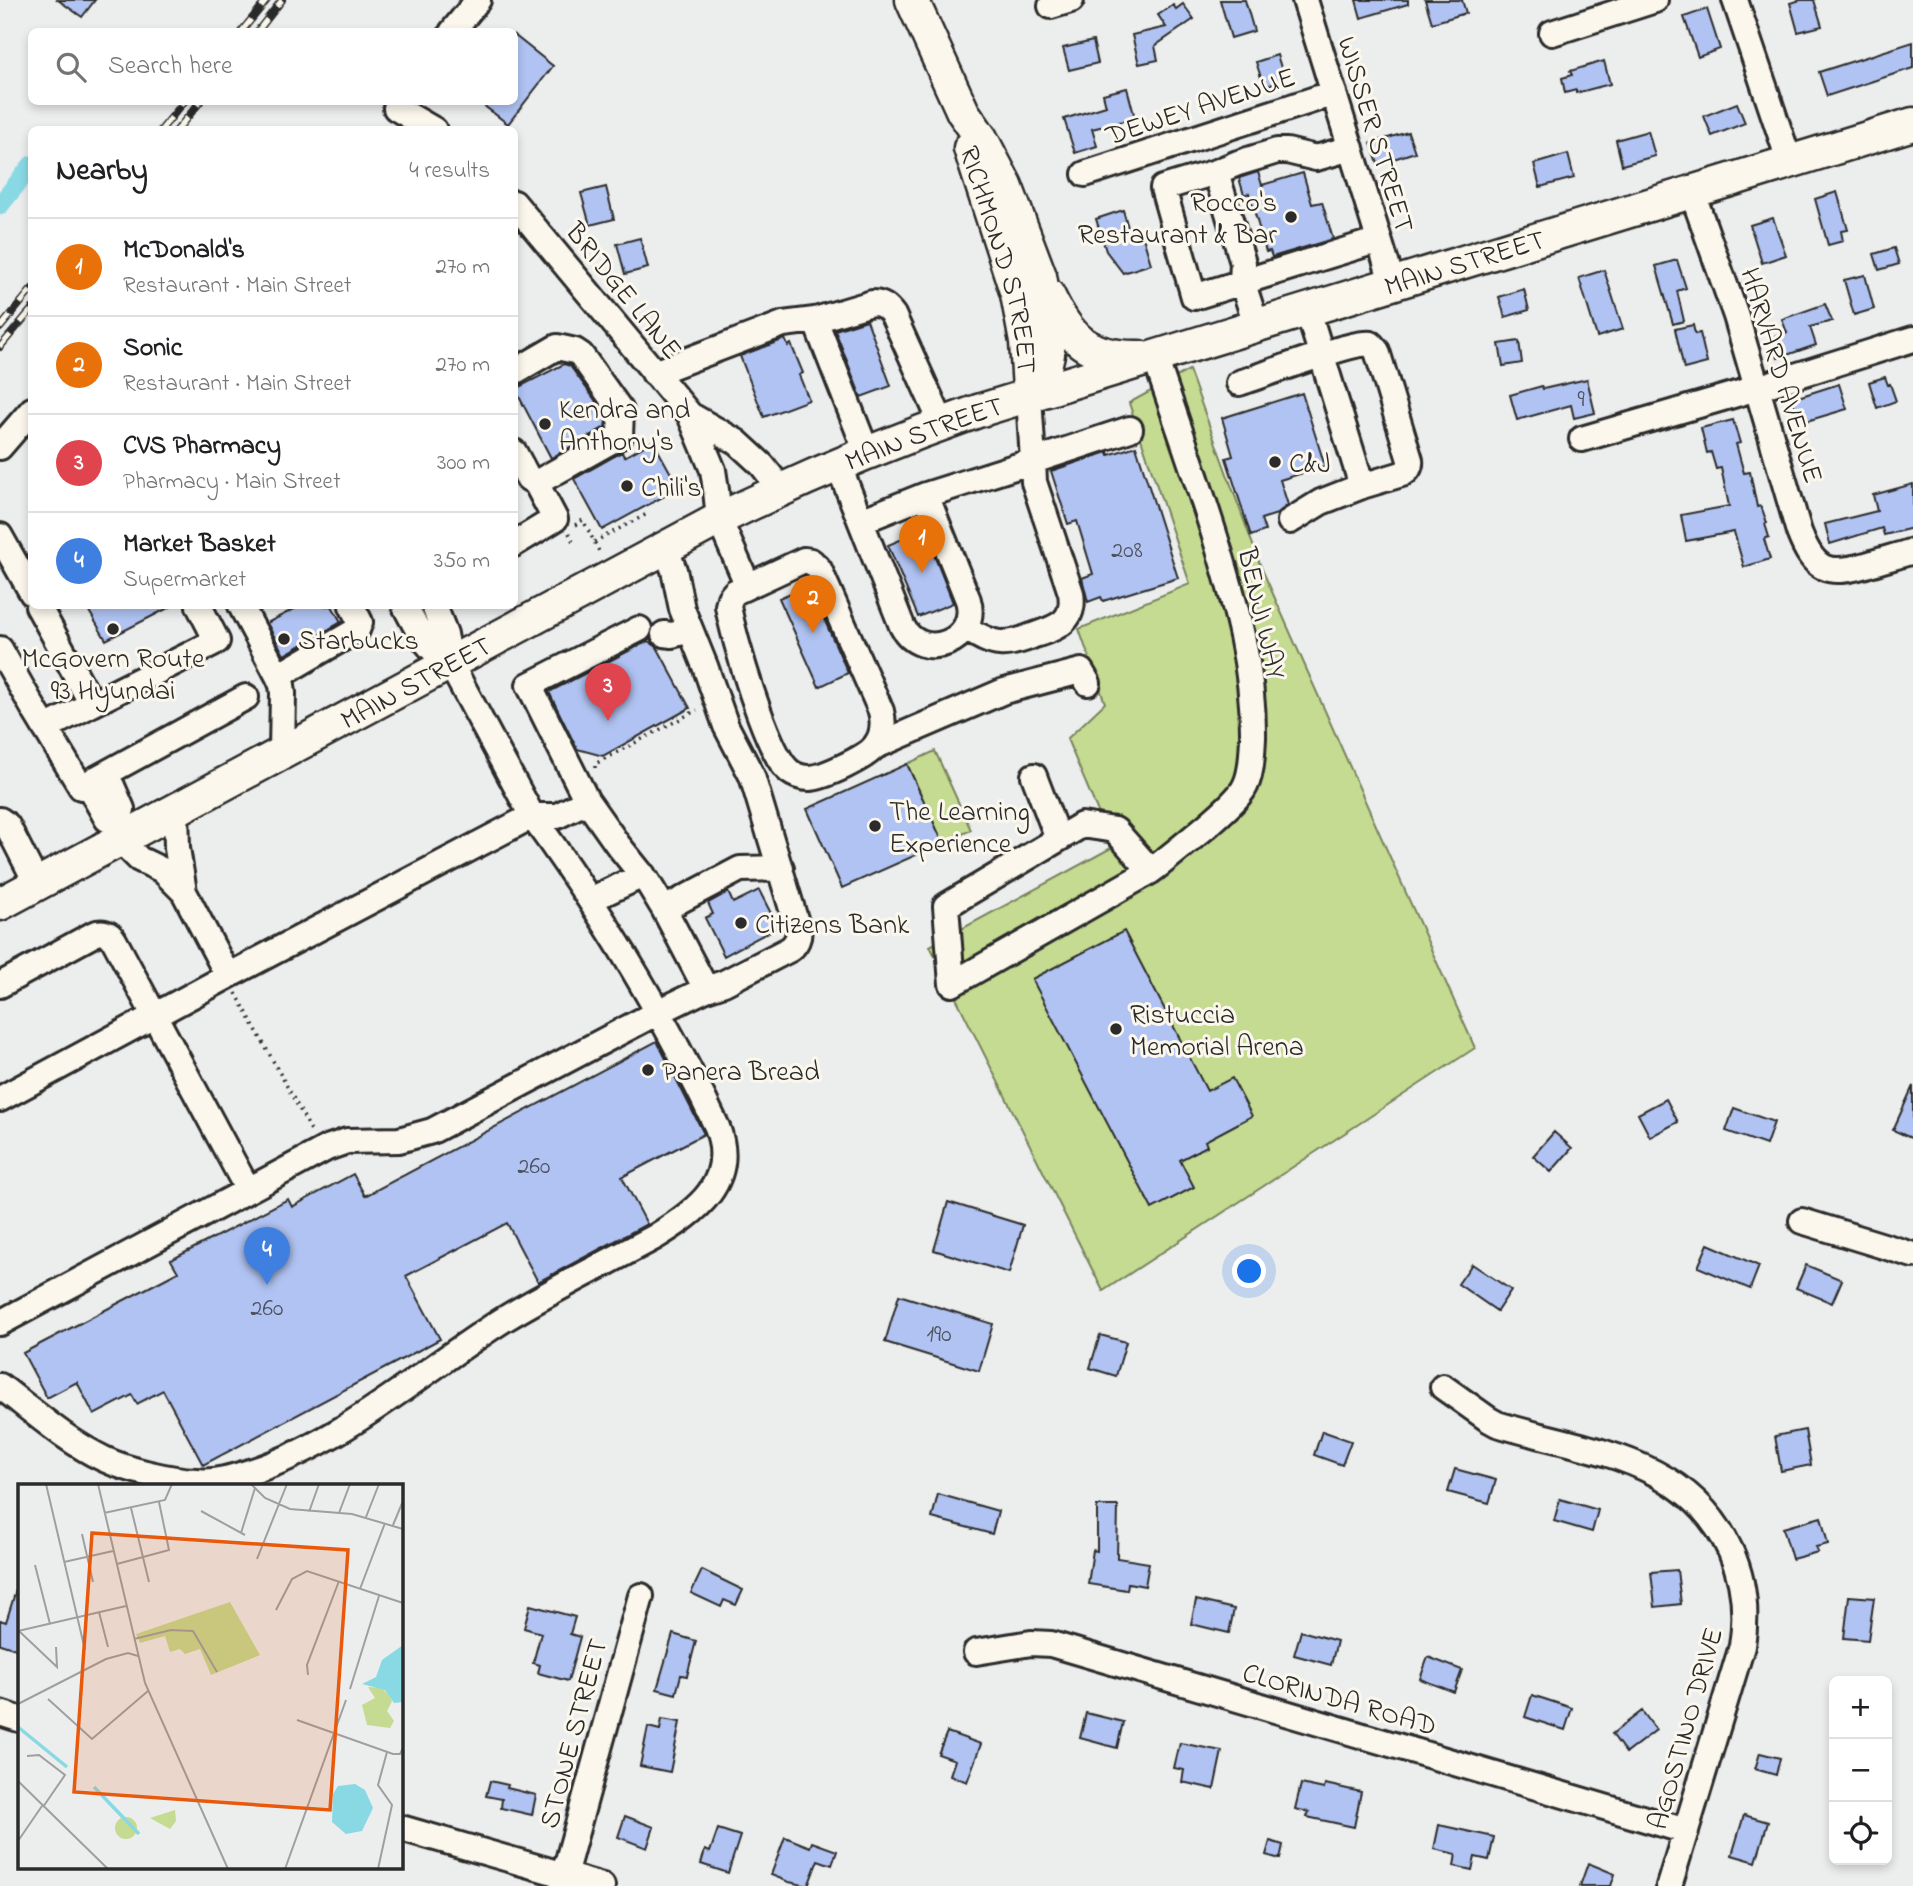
<!DOCTYPE html>
<html lang="en">
<head>
<meta charset="utf-8">
<style>
  body { margin:0; font-family:"Indie Flower",sans-serif; background:#f2f2f2; color:#202124 }
  .controls { position:absolute; right:21px; bottom:21px; display:grid; overflow:hidden; border-radius:10px; box-shadow:0 4px 10px #0003 }
  .controls button { width:63px; height:63px; display:grid; place-items:center; padding:0; border:0; border-bottom:2px solid #e0e0e0; background:#fff; color:#202124; font:35px sans-serif }
  .you { position:absolute; left:1250px; top:1272px; width:24px; height:24px; margin:-18px; border:5px solid #fff; border-radius:50%; background:#1a73e8; box-shadow:0 0 0 10px #1a73e833 }
  .badge { display:grid; place-items:center; width:46px; height:46px; border-radius:50%; background:#2b2b2b; color:#fff; font-size:23px; font-weight:700 }
  .pin { position:absolute; translate:-50% -58px; filter:drop-shadow(0 2px 4px #0008) }
  .pin::after { content:''; position:absolute; top:37px; width:24px; height:21px; background:inherit; clip-path:polygon(0 0,100% 0,50% 100%) }
  .list { margin:0; padding:0; list-style:none }
  h2 { display:flex; justify-content:space-between; align-items:center; height:91px; margin:0; padding:0 28px; font-size:30px }
  h2 small { font-size:23px; font-weight:400; color:#757577 }
  .list li { display:grid; grid-template-columns:46px 1fr auto; gap:21px; align-items:center; box-sizing:border-box; height:98px; padding:0 28px; border-top:2px solid #e0e0e0 }
  .list b { display:block; font-size:26px; white-space:nowrap }
  .list p { margin:0; font-size:23px; white-space:nowrap; color:#757577 }
  .list em { font-size:23px; font-style:normal; color:#757577 }
  .icon { flex:none; width:38px; height:38px; fill:none; stroke:currentColor; stroke-width:2; stroke-linecap:round; stroke-linejoin:round }
  .map { position:relative; flex:none; width:1913px; height:1886px; overflow:hidden }
  .search { position:absolute; background:#fff; box-shadow:0 4px 10px #0003; left:28px; top:28px; width:490px; height:77px; display:flex; align-items:center; gap:18px; box-sizing:border-box; padding:0 24px; border-radius:10px; color:#757577; font-size:26px }
  .panel { position:absolute; background:#fff; box-shadow:0 4px 10px #0003; left:28px; top:126px; width:490px; height:483px; border-radius:10px }
  .map>svg:first-child { display:block }
  .green { fill:#c4db91; stroke:#78835e; stroke-width:2 }
  .lines { fill:none; stroke-linecap:round; stroke-linejoin:round }
  .canal { stroke:#89d9e4; stroke-width:19 }
  .building { fill:#b0c3f2; stroke:#2b2b2b; stroke-width:2 }
  .minor-casing { stroke:#2b2b2b; stroke-width:30 }
  .major-casing { stroke:#2b2b2b; stroke-width:37 }
  .path { stroke:#2b2b2b; stroke-width:3.5; stroke-dasharray:2 5; stroke-linecap:butt }
  .minor { stroke:#fbf7ec; stroke-width:24 }
  .major { stroke:#fbf7ec; stroke-width:32 }
  .rail-casing { stroke:#2b2b2b; stroke-width:8 }
  .rail { stroke:#fbf7ec; stroke-width:5; stroke-dasharray:16; stroke-linecap:butt }
  .poi-dot { fill:#2b2b2b; stroke:#fbf7ec; stroke-width:2.5 }
  .labels { text-anchor:middle; stroke-width:6; stroke-linejoin:round; paint-order:stroke }
  .number-label { font-size:24px; fill:#4c515d }
  .street-label { font-size:28px; fill:#2b2b2b; stroke:#fbf7ec }
  .poi-label { font-size:28px; fill:#2b2b2b; stroke:#fbf7ec; text-anchor:start }
  .inset-river { fill:none; stroke:#89d9e4; stroke-width:3.5 }
  .inset-road { fill:none; stroke:#9f9f9f; stroke-width:2 }
  .view { fill:#e8590c; fill-opacity:0.15; stroke:#e8590c; stroke-width:3.5 }
  .inset-edge { fill:none; stroke:#2b2b2b; stroke-width:3.5 }
</style>
</head>
<body>
<div class="map">
<svg width="1913" height="1886" viewBox="0 0 1913 1886">
  <rect width="100%" height="100%" fill="#eceded"/>
  <filter id="ink" filterUnits="userSpaceOnUse"><feTurbulence type="fractalNoise" baseFrequency=".0143" numOctaves="2"/><feDisplacementMap in="SourceGraphic" scale="14" xChannelSelector="R" yChannelSelector="G"/><feConvolveMatrix kernelMatrix="1 2 1 2 8 2 1 2 1" color-interpolation-filters="sRGB"/></filter>
  <g filter="url(#ink)">
    <path class="green" d="M1189 370 1261 567 1475 1048 1103 1291 930 946 1113 847 1067 739 1105 703 1079 629 1190 584 1129 403Z
      M935 751 971 830 943 843 907 764Z"/>
    <g class="lines">
      <path class="canal" d="M0 205 32 165"/>
    </g>
    <path class="building" d="M58 0H95L82 17Z
      M1220 0H1245L1254 31 1231 38Z
      M1356 0H1408V4L1361 18Z
      M1425 0H1462L1466 13 1432 23Z
      M1801 0H1814L1822 26 1798 32 1790 3Z
      M1183 4 1194 19 1155 46 1158 60 1139 64 1132 35 1166 27 1158 15 1173 5 1176 9Z
      M1707 9 1720 49 1698 57 1684 17Z
      M514 35 553 66 508 124 479 102H514Z
      M1093 41 1098 63 1069 70 1063 48Z
      M1913 42V68L1827 96 1819 72Z
      M1277 55 1285 80 1264 87 1256 62Z
      M1604 61 1610 84 1576 93V90L1565 93 1562 78 1572 75 1570 71Z
      M1127 88 1135 118 1092 129 1097 146 1075 153 1064 119 1106 106 1103 94Z
      M1737 103 1745 123 1712 136 1704 116Z
      M1648 131 1655 156 1622 165 1616 140Z
      M1408 132 1415 152 1378 164 1371 143Z
      M1568 154 1574 178 1540 187 1534 164Z
      M1258 172 1262 185 1303 173 1312 204 1322 202 1333 239 1272 257 1270 251 1266 252 1249 193 1244 195 1239 178Z
      M606 187 614 219 590 225 581 193Z
      M1837 192 1848 230 1841 231 1843 241 1828 245 1815 199Z
      M1123 210 1131 238 1142 234 1151 264 1123 273 1106 251 1096 219Z
      M1773 218 1786 255 1762 263 1750 225Z
      M640 238 648 268 625 274 617 244Z
      M1894 248 1899 264 1879 270 1874 254Z
      M1677 260 1686 288 1677 291 1684 321 1673 324 1656 266Z
      M1604 270 1623 329 1597 337 1579 278Z
      M1865 275 1874 309 1854 315 1844 280Z
      M1524 289 1529 310 1505 317 1499 297Z
      M1825 304 1832 321 1810 327 1816 345 1778 358 1772 338 1787 333 1782 319Z
      M867 320 891 386 861 397 835 330Z
      M1693 325 1695 334 1700 333 1707 363 1684 369 1675 329Z
      M785 339 788 346 791 344 803 373 799 375 809 400 764 417 740 356Z
      M1519 341 1522 363 1503 366 1499 344Z
      M564 364 570 366 595 400 606 421 605 427 551 458 515 389Z
      M1885 377 1888 385 1890 384 1896 401 1877 408 1869 382Z
      M1587 379 1595 413 1574 418 1571 405 1517 420 1510 395 1542 386 1543 389Z
      M1839 384 1847 409 1800 423 1792 399Z
      M1302 393 1325 466 1280 480 1288 505 1277 514 1261 519 1265 531 1251 536 1226 458 1233 456 1222 418Z
      M1733 420 1740 443 1736 444 1744 473 1750 472 1757 507 1761 506 1767 523 1765 524 1769 537 1764 539 1770 559 1744 567 1734 532 1686 541 1681 515 1729 506 1721 468 1716 469 1711 452 1707 453 1701 428Z
      M653 441 679 488 602 530 574 479 622 452 624 457Z
      M1136 446 1178 578 1103 601 1101 597 1088 602 1082 578 1093 574 1077 521 1068 524 1051 471 1108 452 1109 455Z
      M1913 484V528L1884 535 1882 528 1830 544 1825 524 1877 511 1873 495Z
      M924 530 953 603 918 617 888 545Z
      M809 585 848 673 819 687 779 598Z
      M86 606H172L106 640Z
      M300 606H332L341 622 284 655 267 623Z
      M648 641 657 647 690 708 603 756 577 749 549 692Z
      M907 764 943 843 842 888 807 809Z
      M759 890 778 927 724 956 705 918 713 914 708 903 728 892 733 903Z
      M1124 931 1207 1091 1232 1078 1252 1116 1205 1141 1207 1146 1180 1160 1194 1187 1152 1209 1032 979Z
      M657 1041 704 1134 622 1177 647 1224 538 1282 507 1223 406 1276 440 1339 203 1465 163 1390 137 1404 132 1395 94 1415 77 1382 47 1398 23 1353 178 1272 171 1260 288 1199 292 1207 353 1174 365 1196Z
      M1913 1086V1139L1893 1130Z
      M1666 1099 1678 1122 1650 1137 1638 1114Z
      M1734 1108 1774 1122 1766 1145 1726 1131Z
      M1554 1132 1572 1148 1551 1172 1533 1156Z
      M948 1202 1023 1225 1009 1273 934 1250Z
      M1708 1244 1759 1266 1750 1289 1698 1267Z
      M1472 1264 1511 1290 1497 1311 1458 1284Z
      M1806 1265 1842 1280 1832 1303 1796 1288Z
      M899 1295 993 1324 979 1371 885 1342Z
      M1100 1335 1126 1342 1116 1376 1090 1368Z
      M1805 1430 1811 1465 1781 1471 1775 1436Z
      M1322 1431 1351 1441 1342 1465 1314 1455Z
      M1455 1469 1496 1480 1489 1503 1448 1492Z
      M938 1494 998 1511 992 1534 932 1518Z
      M1560 1499 1598 1510 1592 1532 1554 1521Z
      M1097 1506H1118L1117 1558 1149 1563 1145 1586 1128 1583 1127 1590 1088 1584 1093 1550 1097 1551Z
      M1821 1517 1828 1544 1816 1547 1818 1552 1792 1559 1783 1528Z
      M702 1570 743 1590 736 1605 724 1600 721 1607 691 1593Z
      M1677 1570 1681 1604 1655 1607 1651 1572Z
      M16 1590H19V1650L0 1644V1620L6 1622Z
      M1849 1596 1874 1598 1868 1640 1844 1638Z
      M1196 1600 1234 1609 1229 1633 1191 1624Z
      M530 1605 575 1617 570 1634 580 1637 568 1681 538 1673 540 1665 533 1663 541 1633 524 1628Z
      M1301 1631 1337 1641 1331 1665 1294 1655Z
      M673 1634 696 1641 687 1676 681 1675 676 1694 657 1689Z
      M1428 1657 1462 1670 1454 1692 1420 1679Z
      M1532 1695 1572 1708 1565 1730 1525 1717Z
      M1642 1711 1656 1730 1626 1753 1612 1734Z
      M1086 1713 1123 1722 1117 1748 1080 1738Z
      M662 1719 680 1722 670 1772 640 1766 648 1727 660 1730Z
      M947 1732 981 1744 967 1782 950 1775 955 1760 938 1754Z
      M1180 1743 1222 1751 1214 1789 1182 1782 1184 1770 1174 1768Z
      M1760 1753 1780 1758 1776 1775 1755 1769Z
      M490 1781 508 1785 507 1788 536 1795 532 1815 501 1808 502 1799 486 1796Z
      M1301 1784 1324 1789 1325 1784 1361 1792 1354 1827 1307 1817 1309 1812 1295 1809Z
      M1744 1815 1768 1822 1756 1862 1732 1855Z
      M625 1816 654 1827 647 1848 618 1837Z
      M1439 1825 1494 1837 1489 1860 1475 1857 1472 1870 1454 1866 1456 1854 1434 1849Z
      M718 1829 740 1836 728 1873 701 1864 705 1850 710 1852Z
      M785 1837 810 1847 812 1842 837 1851 832 1865 818 1860 808 1886 789 1882 771 1875Z
      M1270 1841 1283 1845 1280 1859 1266 1855Z
      M1588 1863 1615 1874 1611 1886H1580Z"/>
    <g class="lines">
      <g class="minor-casing">
        <path id="minor" d="M1305 0 1393 285
          M1735 0 1790 163
          M1051 6 1071 0
          M452 32 478 0
          M1552 33 1655 0
          M400 102 396 108 434 130
          M1351 148 1316 158 1287 151H1277L1238 163 1216 172 1163 188 1194 297 1379 240
          M1216 172 1243 263 1242 281 1257 327
          M1085 174 1334 93
          M1692 192 1736 316 1799 532C1814 571 1827 576 1866 565 1882 560 1897 556 1913 551
          M514 203 690 415 713 470 716 490 719 519 748 586
          M815 320 867 453
          M514 372 557 347 575 351 581 355 621 411 620 436 536 483
          M654 373 783 324 815 320 872 303C882 303 887 307 893 315L942 424
          M1239 383C1262 376 1354 340 1371 344L1377 351 1410 460C1411 466 1408 471 1402 474L1362 486 1308 311
          M690 415 737 442 762 465 781 489
          M1582 439 1757 388 1913 339
          M0 447 32 410
          M514 452 528 478 536 483 555 519 514 544
          M838 464 902 626C922 664 980 641 968 600L926 495
          M861 521 926 495 1033 461 1029 396
          M1290 521 1321 502 1362 486
          M0 536 32 593
          M804 560 811 561 819 569 881 711C884 723 884 735 875 746 867 757 823 778 809 778 802 778 794 775 789 771 767 754 733 636 728 606L730 598 735 592Z
          M38 606 92 704 45 728
          M241 606 278 676 357 630 360 622 352 606
          M405 606C419 632 424 646 450 663
          M965 628C976 634 987 642 1000 643 1011 644 1022 640 1032 636 1055 628 1076 623 1071 593L1034 482 1033 461 1130 429
          M639 629 529 685 587 801 618 845 647 881 664 909 706 989
          M664 634 672 635 690 630
          M0 649 35 711 81 787 246 697
          M278 676 282 685 283 693 282 752
          M92 704 217 641 199 606
          M876 746 1004 691 1081 671 1088 683
          M1034 776 1058 839
          M95 779 112 786 122 809 119 819 128 835
          M95 779 93 794 107 819H119
          M0 820 7 825 37 884
          M120 840 139 859 162 870 184 892
          M1151 871 1115 830 1082 825 946 906 952 984 1151 871C1171 856 1190 840 1209 824 1220 814 1234 803 1243 790 1252 776 1252 754 1253 738 1254 668 1236 606 1216 540 1197 478 1175 418 1155 357
          M590 900 643 875
          M664 909 740 869 781 868
          M228 976 532 816 450 663 445 634 434 606
          M0 985 94 934C102 931 110 933 114 940L248 1190
          M0 1099 228 976 184 892 177 848 176 810
          M1802 1221 1913 1255
          M0 1323 327 1148 347 1141 399 1140 432 1131 658 1012 706 989 724 983 790 949C796 944 800 937 798 929L752 776 726 726 705 666 682 609 674 570 665 547
          M0 1386C33 1411 66 1441 104 1459 127 1470 170 1480 196 1481 216 1483 234 1477 253 1471 346 1441 424 1369 506 1318 554 1289 605 1264 655 1237 696 1212 738 1182 717 1127 666 1018 603 914 532 816H557L587 801
          M1443 1387 1488 1419 1497 1424C1585 1451 1688 1456 1731 1552 1744 1581 1747 1614 1742 1646L1669 1886
          M976 1652 1031 1643 1051 1644 1686 1831
          M0 1713 19 1719
          M401 1828 602 1886
          M561 1886 641 1596"/>
      </g>
      <g class="major-casing">
        <g id="major">
          <path d="M912 0 963 112 981 138 1006 186 1040 276 1048 321V354L1044 371 1029 396"/>
          <path id="s1" d="M970 148 1017 294 1026 342 1029 389"/>
          <path d="M1048 295C1069 339 1088 358 1139 357"/>
          <path id="s2" d="M0 904 719 519C803 478 890 442 978 411L1913 124"/>
        </g>
      </g>
      <path class="path" d="M575 525 583 520 601 555
        M569 533 574 544
        M594 542 647 514
        M595 768V764L697 710
        M236 993 313 1134"/>
      <use href="#minor" class="minor"/>
      <use href="#major" class="major"/>
      <g class="rail-casing">
        <path id="rail" d="M241 32 267 0
          M257 32 282 0
          M161 130 184 102
          M177 130 200 102
          M0 328 32 289
          M0 347 32 309"/>
      </g>
      <use href="#rail" class="rail"/>
    </g>
  </g>
  <g class="poi-dot">
    <circle cx="1291" cy="217" r="7"/>
    <circle cx="545" cy="424" r="7"/>
    <circle cx="1275" cy="462" r="7"/>
    <circle cx="627" cy="486" r="7"/>
    <circle cx="113" cy="629" r="7"/>
    <circle cx="284" cy="639" r="7"/>
    <circle cx="875" cy="826" r="7"/>
    <circle cx="741" cy="923" r="7"/>
    <circle cx="1116" cy="1029" r="7"/>
    <circle cx="648" cy="1070" r="7"/>
  </g>
  <g class="labels">
    <g class="number-label">
      <text x="1581" y="406">9</text>
      <text x="1127" y="557">208</text>
      <text x="534" y="1173">260</text>
      <text x="267" y="1315">260</text>
      <text x="939" y="1341">190</text>
    </g>
    <g class="street-label">
      <text transform="translate(1200 105) rotate(-18)" y="10">DEWEY AVENUE</text>
      <text transform="translate(1377 134) rotate(73)" y="10">WISSER STREET</text>
      <text dy="10" stroke="none"><textPath href="#s1" startOffset="116">RICHMOND STREET</textPath></text>
      <text dy="10" stroke="none"><textPath href="#s2" startOffset="1605">MAIN STREET</textPath></text>
      <text transform="translate(625 290) rotate(51)" y="10">BRIDGE LANE</text>
      <text transform="translate(1783 375) rotate(73)" y="10">HARVARD AVENUE</text>
      <text dy="10" stroke="none"><textPath href="#s2" startOffset="1038">MAIN STREET</textPath></text>
      <text transform="translate(1263 613) rotate(77)" y="10">BENJI WAY</text>
      <text dy="10" stroke="none"><textPath href="#s2" startOffset="471">MAIN STREET</textPath></text>
      <text transform="translate(1340 1698) rotate(16)" y="10">CLORINDA ROAD</text>
      <text transform="translate(1684 1728) rotate(-74)" y="10">AGOSTINO DRIVE</text>
      <text transform="translate(572 1733) rotate(-75)" y="10">STONE STREET</text>
    </g>
    <g class="poi-label">
      <text x="1277" y="211" text-anchor="end">Rocco's<tspan x="1277" dy="32">Restaurant &amp; Bar</tspan></text>
      <text x="559" y="418">Kendra and<tspan x="559" dy="32">Anthony's</tspan></text>
      <text x="1289" y="472">C&amp;J</text>
      <text x="641" y="496">Chili's</text>
      <text x="298" y="649">Starbucks</text>
      <text x="113" y="667" text-anchor="middle">McGovern Route<tspan x="113" dy="32">93 Hyundai</tspan></text>
      <text x="889" y="820">The Learning<tspan x="889" dy="32">Experience</tspan></text>
      <text x="755" y="933">Citizens Bank</text>
      <text x="1130" y="1023">Ristuccia<tspan x="1130" dy="32">Memorial Arena</tspan></text>
      <text x="662" y="1080">Panera Bread</text>
    </g>
  </g>
  <g transform="translate(18 1484)">
    <rect width="385" height="385" fill="#eceded"/>
    <path d="M212 118 242 171 193 191 182 165 167 170 162 165 152 168 147 152 122 159 118 150ZM350 203 364 204 371 211 374 217 369 227 376 237 372 244 349 241 344 221 357 214ZM157 326 158 337 152 345 132 334ZM97 344a11 11 0 1 1 22 0a11 11 0 1 1-22 0Z" fill="#c4db91"/>
    <path d="M385 161V218L376 219 367 206 344 200 358 193 364 176ZM337 300 347 306 355 324 344 347 328 350 314 338 315 310 320 302Z" fill="#89d9e4"/>
    <path class="inset-river" d="M0 243 49 283M76 303 121 350"/>
    <path class="inset-road" d="M28 0 67 166M80 0 127 199 210 385M233 0 247 14 272 25 334 30 385 45M113 24 131 98M183 27 227 51M291 28 301 0M86 29 147 16 154 0M321 29 332 0M348 33 361 0M375 41 385 17M223 49 237 4M64 50 75 98M239 75 269 0M46 78 95 67M99 80 151 66 141 18M17 81 32 140M342 105 367 39M258 126 274 95 289 87 385 119M81 128 90 163M0 147 108 122M1 147 39 183 38 163M116 155 153 146 175 147 199 188M290 191 289 181 321 97M332 205 361 112M30 215 74 255 130 207M0 220 88 175 110 169 120 172M279 236 375 270H382L385 264M9 272 21 271 47 291 25 323M0 297 90 385M0 357 24 322M267 385 328 216M360 385 374 321 360 301 369 268"/>
    <path class="view" d="M74 49 330 66 312 326 56 308Z"/>
    <rect width="385" height="385" class="inset-edge"/>
  </g>
</svg>
<div class="controls">
<button>+</button>
<button>−</button>
<button><svg class="icon" aria-label="locate" viewBox="0 0 24 24"><circle cx="12" cy="12" r="6"/><path d="M12 2v4M12 18v4M2 12h4M18 12h4"/></svg></button>
</div>
<div class="you"></div>
<div class="pin badge" style="left:922px;top:573px;background:#e8710a">1</div>
<div class="pin badge" style="left:813px;top:633px;background:#e8710a">2</div>
<div class="pin badge" style="left:608px;top:721px;background:#e0444e">3</div>
<div class="pin badge" style="left:267px;top:1285px;background:#3f7fe0">4</div>
<div class="search"><svg class="icon" aria-label="search" viewBox="0 0 24 24"><circle cx="10" cy="10" r="6"/><path d="M15 15l6 6"/></svg>Search here</div>
<section class="panel">
<h2>Nearby<small>4 results</small></h2>
<ul class="list">
<li><span class="badge" style="background:#e8710a">1</span><div><b>McDonald's</b><p>Restaurant · Main Street</p></div><em>270 m</em></li>
<li><span class="badge" style="background:#e8710a">2</span><div><b>Sonic</b><p>Restaurant · Main Street</p></div><em>270 m</em></li>
<li><span class="badge" style="background:#e0444e">3</span><div><b>CVS Pharmacy</b><p>Pharmacy · Main Street</p></div><em>300 m</em></li>
<li><span class="badge" style="background:#3f7fe0">4</span><div><b>Market Basket</b><p>Supermarket</p></div><em>350 m</em></li>
</ul>
</section>
</div>
</body>
</html>
